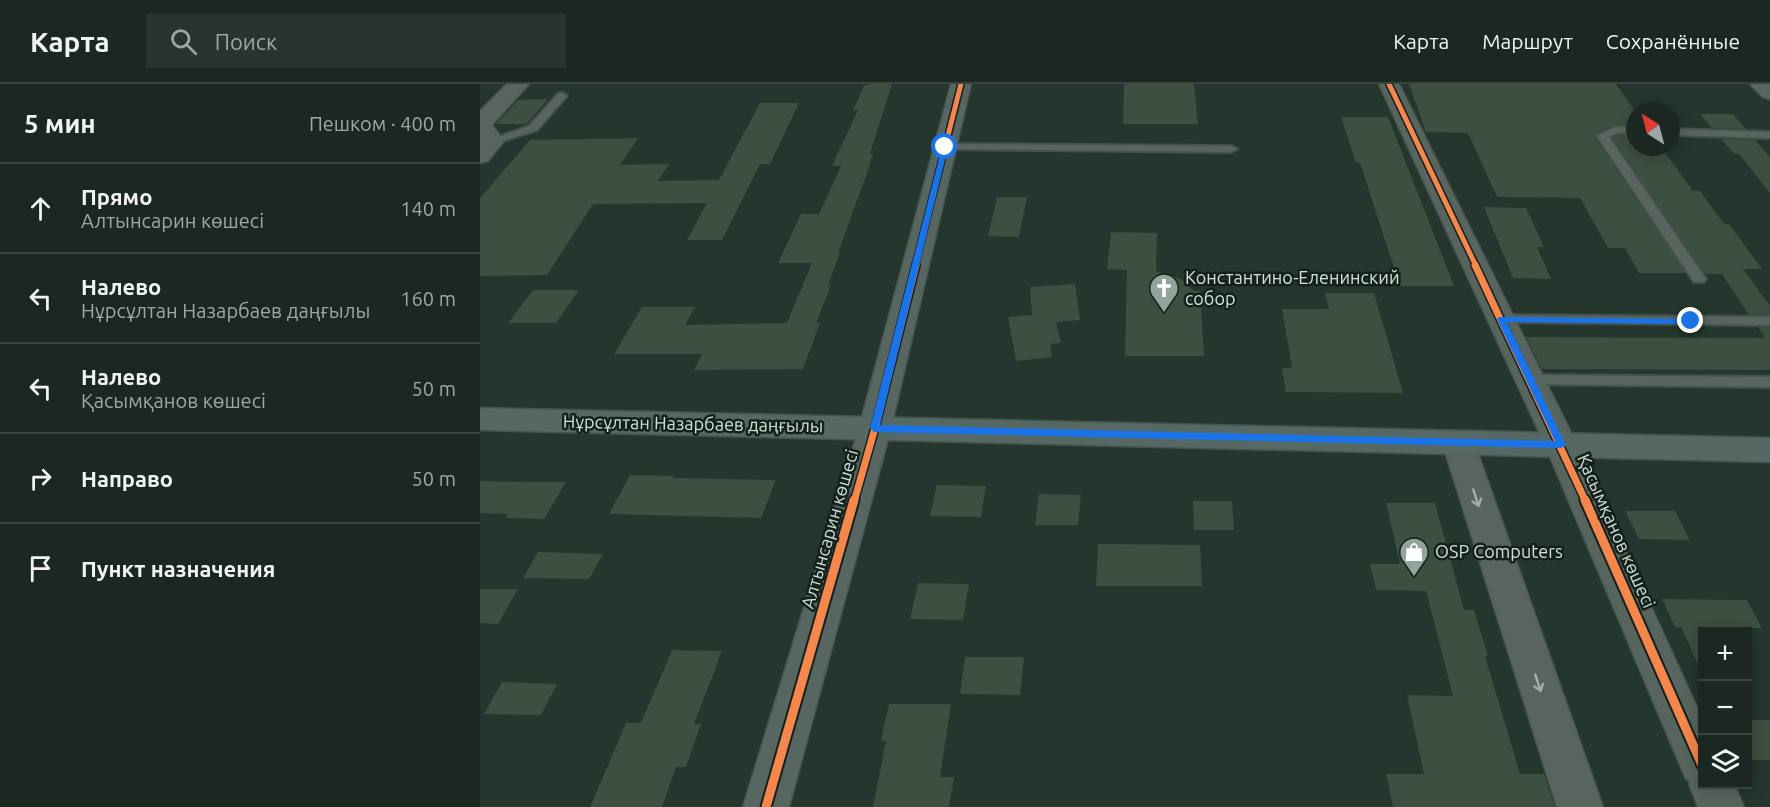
<!DOCTYPE html>
<html lang="ru">
<head>
<meta charset="utf-8">
<style>
  body { margin:0; font-family:Ubuntu,sans-serif; background:#28342f; color:#f1f3f6 }
  .controls { position:absolute; right:18px; bottom:18px; display:grid; overflow:hidden; border-radius:0px; box-shadow:0 3px 15px #0003 }
  .controls button { width:54px; height:54px; display:grid; place-items:center; padding:0; border:0; border-bottom:2px solid #394440; background:#1b2822; color:#f1f3f6; font:30px sans-serif }
  .compass { position:absolute; left:1146px; top:18px; width:54px; height:54px; border-radius:50%; background:#1b2822; box-shadow:0 3px 15px #0003; rotate:324deg }
  .stop { position:absolute; width:18px; height:18px; margin:-14px; border:4px solid #1a73e8; border-radius:50%; background:#fff }
  .stop.end { background:#1a73e8; border-color:#fff; box-shadow:0 2px 6px #0008 }
  .list { margin:0; padding:0; list-style:none }
  h2 { display:flex; justify-content:space-between; align-items:center; height:78px; margin:0; padding:0 24px; font-size:26px }
  h2 small { font-size:20px; font-weight:400; color:#a0a6a5 }
  .list li { display:grid; grid-template-columns:39px 1fr auto; gap:18px; align-items:center; box-sizing:border-box; height:90px; padding:0 24px; border-top:2px solid #394440 }
  .list b { display:block; font-size:22px; white-space:nowrap }
  .list p { margin:0; font-size:20px; white-space:nowrap; color:#a0a6a5 }
  .list em { font-size:20px; font-style:normal; color:#a0a6a5 }
  .icon { flex:none; width:33px; height:33px; fill:none; stroke:currentColor; stroke-width:2; stroke-linecap:round; stroke-linejoin:round }
  .map { position:relative; flex:none; width:1290px; height:723px; overflow:hidden }
  header { display:flex; align-items:center; gap:36px; box-sizing:border-box; height:84px; padding:0 30px; background:#1b2822; border-bottom:2px solid #394440 }
  header strong { font-size:28px }
  nav { display:flex; gap:33px; margin-inline-start:auto; font-size:21px }
  .search { width:420px; height:54px; background:#28342f; display:flex; align-items:center; gap:15px; box-sizing:border-box; padding:0 21px; border-radius:0px; color:#a0a6a5; font-size:22px }
  main { display:flex }
  aside { flex:1; background:#1b2822 }
  .map>svg:first-child { display:block }
  .building { fill:#3d4f40 }
  .lines { fill:none; stroke-linecap:round; stroke-linejoin:round }
  .lane-casing { stroke:#43534c; stroke-width:4 }
  .street-casing { stroke:#43534c; stroke-width:3 }
  .secondary-casing { stroke:#43534c; stroke-width:3 }
  .primary-casing { stroke:#43534c; stroke-width:3 }
  .lane { fill:#58655e; fill-rule:evenodd }
  .street { fill:#58655e; fill-rule:evenodd }
  .secondary { fill:#576661; fill-rule:evenodd }
  .primary { fill:#556863; fill-rule:evenodd }
  .cycleway-far2-casing { stroke:#13211a; stroke-width:8 }
  .cycleway-far1-casing { stroke:#13211a; stroke-width:10 }
  .cycleway-casing { stroke:#13211a; stroke-width:13 }
  .cycleway-far2 { stroke:#f5874c; stroke-width:5 }
  .cycleway-far1 { stroke:#f5874c; stroke-width:7 }
  .cycleway { stroke:#f5874c; stroke-width:9 }
  .oneway { stroke:#9fafa7 }
  .route { fill:#1a73e8 }
  .labels { text-anchor:middle; stroke-width:5; stroke-linejoin:round; paint-order:stroke }
  .poi-label { font-size:18px; fill:#cee0d7; stroke:#13211a; text-anchor:start }
  .street-label { font-size:18px; fill:#cee0d7; stroke:#13211a }
</style>
</head>
<body>
<header>
<strong>Карта</strong>
<div class="search"><svg class="icon" aria-label="search" viewBox="0 0 24 24"><circle cx="10" cy="10" r="6"/><path d="M15 15l6 6"/></svg>Поиск</div>
<nav><a>Карта</a><a>Маршрут</a><a>Сохранённые</a></nav>
</header>
<main>
<aside>
<h2>5 мин<small>Пешком · 400 m</small></h2>
<ul class="list">
<li><svg class="icon" aria-label="ahead" viewBox="0 0 24 24"><path d="M12 20V5M6 11l6-6 6 6"/></svg><div><b>Прямо</b><p>Алтынсарин көшесі</p></div><em>140 m</em></li>
<li><svg class="icon" aria-label="left" viewBox="0 0 24 24"><path d="M17 20v-9H6M10 6l-5 5 5 5"/></svg><div><b>Налево</b><p>Нұрсұлтан Назарбаев даңғылы</p></div><em>160 m</em></li>
<li><svg class="icon" aria-label="left" viewBox="0 0 24 24"><path d="M17 20v-9H6M10 6l-5 5 5 5"/></svg><div><b>Налево</b><p>Қасымқанов көшесі</p></div><em>50 m</em></li>
<li><svg class="icon" aria-label="right" viewBox="0 0 24 24"><path d="M7 20v-9h11M14 6l5 5-5 5"/></svg><div><b>Направо</b></div><em>50 m</em></li>
<li><svg class="icon" aria-label="arrive" viewBox="0 0 24 24"><path d="M6 21V4h12l-3 4 3 4H6"/></svg><div><b>Пункт назначения</b></div></li>
</ul>
</aside>
<div class="map">
<svg width="1290" height="723" viewBox="0 0 1290 723">
  <rect width="100%" height="100%" fill="#24362e"/>
  <path class="building" d="M389 0H412L390 70H393L387 89 358 169H360L348 201H351L336 239H340L323 285 214 286 222 270H134L162 223H215L205 241 307 239 332 179H298L321 130H339L361 82H352L378 26H373L384 2Z
    M644 0H714L718 40H643Z
    M929 0H1136L1155 27V41H1134L1116 50 1115 53 1206 189H1159L1145 164H1128L1100 114 1017 113 988 49 946 48Z
    M68 15 47 40H16L38 16Z
    M280 19H319L290 80H280L242 156H207L227 119 113 120 67 191 0 192V114L50 56 158 54 140 81 189 80 178 97 239 96Z
    M1220 30H1253L1266 45 1232 44Z
    M861 33H908L974 202H920L880 79H876Z
    M1138 51H1155V63H1181L1213 107H1220L1244 140H1249L1282 185H1263L1290 222V231H1269L1242 190H1225L1132 54Z
    M1241 55 1275 56 1290 73V109L1259 70H1254Z
    M517 113H547L539 153 508 152Z
    M1004 123 1046 124 1064 163H1057L1071 195 1033 194Z
    M631 148 677 149 676 187 701 195 714 207H720L724 272H645L647 186 627 185Z
    M595 200 600 236 576 238 581 259 570 260 572 273 536 277 528 233 552 231 550 203Z
    M53 206H99L76 239H28Z
    M845 209H894L923 309 806 308 802 284H812L802 225H849Z
    M1278 243H1290V286L1062 285 1046 253 1285 254Z
    M150 391 194 392 193 394 296 396 281 434 129 430Z
    M0 397 48 398H86L64 435 25 434 28 430 0 429Z
    M457 401 506 402 501 433 450 432Z
    M559 410 601 411 598 441H555Z
    M713 417H752L754 446H714Z
    M906 419H955L984 526H994L1008 572H1005L1040 690H1064L1075 723H913L906 690H944L927 611 973 612 946 507 896 506 890 480H920Z
    M1145 427H1195L1210 456 1159 455Z
    M618 460 720 461 722 502H616Z
    M58 468 123 470 109 495 43 494Z
    M438 499 489 500 483 536 430 535Z
    M0 505H38L18 540 0 539Z
    M1182 515 1267 516 1282 544H1222V589L1201 543H1195Z
    M192 566 242 567 214 640H221L206 683H196L182 723H110L146 639H161Z
    M485 573H544L540 611 480 610Z
    M22 598 77 600 61 631 4 630Z
    M409 620H471L460 693H474L469 723H393L406 657H401Z
    M1268 636H1290V676H1268Z"/>
  <g class="lines">
    <g class="lane-casing">
      <path id="lane" d="M82 9 87 12 57 46 13 60 7 57 49 42 78 10Z
        M1135 43H1155V49H1137L1129 53 1226 195 1224 198H1214L1117 52Z
        M1191 45 1290 48V54L1191 51Z
        M465 60 751 62 757 65 751 68 461 65 459 63Z
        M1022 231 1290 233V241L1017 238 1015 235Z
        M1050 291 1290 293V303L1045 300 1042 296 1045 292Z"/>
    </g>
    <g class="street-casing">
      <path id="street" d="M27 0H49L12 41 24 57 8 77 0 79V27Z
        M899 0H919L1097 361 1222 634V700H1254L1264 723H1218L1209 700 1210 697 1206 695 1200 681 1065 361Z
        M978 347 990 350 994 358 1123 723H1077L962 358 966 350Z"/>
    </g>
    <g class="secondary-casing">
      <path id="secondary" d="M471 0H491L411 344 309 723H263L379 344Z
        M1270 0H1290V15L1283 13Z"/>
    </g>
    <g class="primary-casing">
      <path id="primary" d="M0 324 1290 354V378L0 346Z"/>
    </g>
    <use href="#lane" class="lane"/>
    <use href="#street" class="street"/>
    <use href="#secondary" class="secondary"/>
    <use href="#primary" class="primary"/>
    <g class="cycleway-far2-casing">
      <path id="cycleway-far2" d="M909 0 996 182
        M435 182 481 0"/>
    </g>
    <g class="cycleway-far1-casing">
      <path id="cycleway-far1" d="M995 181 1106 418
        M374 418 395 344 436 181"/>
    </g>
    <g class="cycleway-casing">
      <path id="cycleway" d="M1105 416 1222 681
        M286 723 374 416"/>
    </g>
    <use href="#cycleway-far2" class="cycleway-far2"/>
    <use href="#cycleway-far1" class="cycleway-far1"/>
    <use href="#cycleway" class="cycleway"/>
  </g>
  <defs><path id="oneway-shaft" d="M-6 0H5M1.5-3L5.5 0L1.5 3" fill="none" stroke-width="1.6" stroke-linecap="round" stroke-linejoin="round" transform="scale(1.5)"/></defs>
  <g class="oneway">
    <use href="#oneway-shaft" transform="translate(996 414) rotate(72)"/>
    <use href="#oneway-shaft" transform="translate(1058 599) rotate(72)"/>
  </g>
  <path class="route" d="M465 61 468 63 400 341 1075 357 1017 235 1019 233 1211 235 1216 237 1211 240 1027 238 1086 361 1081 364 394 348 390 344 462 63Z"/>
  <defs>
    <g id="church-pin" transform="scale(1.5)"><path d="M0 17L-7.5 6A9.5 9.5 0 1 1 7.5 6Z" fill="#92a49c" stroke="#13211a"/><path d="M-1.2-6h2.4v3.5h3.3v2.4h-3.3V6h-2.4V-.1h-3.3v-2.4h3.3Z" fill="#fff"/></g>
    <g id="shop-pin" transform="scale(1.5)"><path d="M0 17L-7.5 6A9.5 9.5 0 1 1 7.5 6Z" fill="#92a49c" stroke="#13211a"/><path d="M-5-2.5h2.3a2.7 3.5 0 0 1 5.4 0H5L5.5 6h-11ZM-1.5-2.5h3a1.5 2.3 0 0 0-3 0Z" fill="#fff"/></g>
  </defs>
  <g fill-rule="evenodd">
    <use href="#church-pin" x="684" y="204"/>
    <use href="#shop-pin" x="934" y="468"/>
  </g>
  <g class="labels">
    <g class="poi-label">
      <text x="705" y="200">Константино-Еленинский<tspan x="705" dy="21">собор</tspan></text>
      <text x="955" y="474">OSP Computers</text>
    </g>
    <g class="street-label">
      <text transform="translate(213 340) rotate(1)" y="6">Нұрсұлтан Назарбаев даңғылы</text>
      <text transform="translate(350 445) rotate(-74)" y="6">Алтынсарин көшесі</text>
      <text transform="translate(1136 447) rotate(66)" y="6">Қасымқанов көшесі</text>
    </g>
  </g>
</svg>
<div class="controls">
<button>+</button>
<button>−</button>
<button><svg class="icon" aria-label="layers" viewBox="0 0 24 24"><path d="M12 4l9 5-9 5-9-5zM3 14l9 5 9-5"/></svg></button>
</div>
<svg class="compass" viewBox="-18 -18 36 36"><path d="M0-13l5 13h-10z" fill="#e53935"/><path d="M0 13l5-13h-10z" fill="#a0a6a5"/></svg>
<div class="stop" style="left:465px;top:63px"></div>
<div class="stop end" style="left:1211px;top:237px"></div>
</div>
</main>
</body>
</html>
